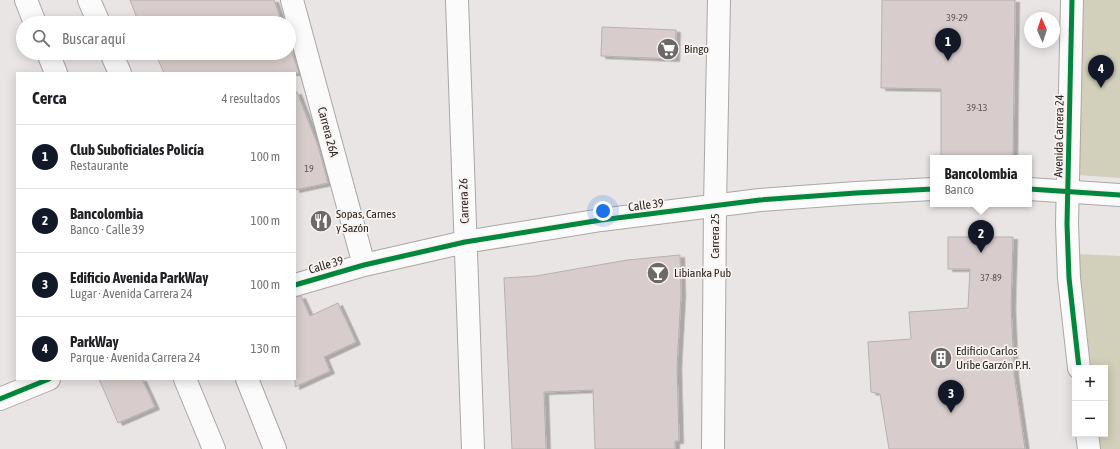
<!DOCTYPE html>
<html lang="es">
<head>
<meta charset="utf-8">
<style>
  body { margin:0; font-family:"Asap Condensed",sans-serif; background:#f2f2f2; color:#202124 }
  .controls { position:absolute; right:12px; bottom:12px; display:grid; overflow:hidden; border-radius:0px; box-shadow:0 2px 10px #0003 }
  .controls button { width:36px; height:36px; display:grid; place-items:center; padding:0; border:0; border-bottom:1px solid #e0e0e0; background:#fff; color:#202124; font:20px sans-serif }
  .compass { position:absolute; left:1024px; top:12px; width:36px; height:36px; border-radius:50%; background:#fff; box-shadow:0 2px 10px #0003; rotate:357deg }
  .you { position:absolute; left:603px; top:211px; width:14px; height:14px; margin:-10px; border:3px solid #fff; border-radius:50%; background:#1a73e8; box-shadow:0 0 0 6px #1a73e833 }
  .badge { display:grid; place-items:center; width:26px; height:26px; border-radius:50%; background:#111827; color:#fff; font-size:13px; font-weight:700 }
  .pin { position:absolute; translate:-50% -33px; filter:drop-shadow(0 1px 2px #0008) }
  .pin::after { content:''; position:absolute; top:21px; width:14px; height:12px; background:inherit; clip-path:polygon(0 0,100% 0,50% 100%) }
  .popup { position:absolute; left:930px; top:155px; width:102px; height:52px; box-sizing:border-box; display:grid; place-content:center; border-radius:0px; background:#fff; filter:drop-shadow(0 1px 3px #0005); font-size:13px; white-space:nowrap; color:#757577 }
  .popup b { font-size:15px; color:#202124 }
  .popup::after { content:''; position:absolute; left:50%; top:100%; margin-left:-8px; border:8px solid transparent; border-top-color:#fff }
  .list { margin:0; padding:0; list-style:none }
  h2 { display:flex; justify-content:space-between; align-items:center; height:52px; margin:0; padding:0 16px; font-size:17px }
  h2 small { font-size:13px; font-weight:400; color:#757577 }
  .list li { display:grid; grid-template-columns:26px 1fr auto; gap:12px; align-items:center; box-sizing:border-box; height:64px; padding:0 16px; border-top:1px solid #e0e0e0 }
  .list b { display:block; font-size:15px; white-space:nowrap }
  .list p { margin:0; font-size:13px; white-space:nowrap; color:#757577 }
  .list em { font-size:13px; font-style:normal; color:#757577 }
  .icon { flex:none; width:22px; height:22px; fill:none; stroke:currentColor; stroke-width:2; stroke-linecap:round; stroke-linejoin:round }
  .map { position:relative; flex:none; width:1120px; height:449px; overflow:hidden }
  .search { position:absolute; background:#fff; box-shadow:0 2px 10px #0003; left:16px; top:16px; width:280px; height:44px; display:flex; align-items:center; gap:10px; box-sizing:border-box; padding:0 14px; border-radius:22px; color:#757577; font-size:15px }
  .panel { position:absolute; background:#fff; box-shadow:0 2px 10px #0003; left:16px; top:72px; width:280px; height:308px; border-radius:0px }
  .map>svg:first-child { display:block }
  .green { fill:#d2cfba }
  .building { fill:#d8cdcc; stroke:#b5b1b1; filter:url(#shadow) }
  .lines { fill:none; stroke-linecap:round; stroke-linejoin:round }
  .street-casing { stroke:#aaa7a6; stroke-width:24 }
  .secondary-casing { stroke:#aaa7a6; stroke-width:24 }
  .street { stroke:#fcfbfb; stroke-width:22 }
  .secondary { stroke:#fcfbfb; stroke-width:22 }
  .cycleway-casing { stroke:#f9f2ef; stroke-width:8 }
  .cycleway { stroke:#00873e; stroke-width:5 }
  .labels { text-anchor:middle; stroke-width:3.5; stroke-linejoin:round; paint-order:stroke }
  .number-label { font-size:10px; fill:#585452 }
  .poi-label { font-size:12px; fill:#292725; stroke:#f9f2ef; text-anchor:start }
  .street-label { font-size:12px; fill:#292725; stroke:#f9f2ef }
</style>
</head>
<body>
<div class="map">
<svg width="1120" height="449" viewBox="0 0 1120 449">
  <defs>
    <filter id="shadow"><feDropShadow dx="4.5" dy="2.5" stdDeviation="0" flood-color="#0004"/></filter>
  </defs>
  <rect width="100%" height="100%" fill="#e9e5e4"/>
  <path class="green" d="M1084 0H1120V178L1078 175Z
    M1078 254 1120 256V449H1100L1099 434H1105V368H1091Z"/>
  <path class="building" d="M130 0H274L282 23H139Z
    M882 0H1015L1013 158H941V89L881 88Z
    M602 27 676 30 675 59 601 56Z
    M289 44 299 73H164L156 55 160 53H289Z
    M295 92H297L318 146 328 183 295 190Z
    M948 237H1013L1011 306 1014 374 1025 449H889L880 394 871 392 868 342 911 339 909 312 968 308 970 269H948Z
    M680 255 681 294 677 366 679 441H675V449H595L593 390 544 392 546 449H512L504 278 536 276 627 260Z
    M301 296 310 316 338 303 356 342 324 357 330 371 295 387V297Z
    M99 379H142L155 407 118 423Z"/>
  <g class="lines">
    <g class="street-casing">
      <path id="street" d="M292 0 364 265
        M457 0 473 449
        M1029 189 1120 195
        M295 285 364 265 465 242 601 220 760 200 856 193 933 189
        M0 399 49 379
        M713 449 715 206 719 0"/>
    </g>
    <g class="secondary-casing">
      <path id="secondary" d="M26 0 35 23
        M89 0 99 23
        M1072 0 1067 224 1069 278 1079 368
        M48 53 56 73
        M111 53 120 73
        M185 379 214 449
        M247 379 275 449
        M1087 434 1089 449"/>
    </g>
    <use href="#street" class="street"/>
    <use href="#secondary" class="secondary"/>
    <g class="cycleway-casing">
      <path id="cycleway" d="M1072 0 1067 224 1069 278 1079 368
        M1029 189 1120 195
        M295 285 364 265 465 242 601 220 760 200 856 193 933 189
        M0 399 49 379"/>
    </g>
    <use href="#cycleway" class="cycleway"/>
  </g>
  <defs>
    <g id="supermarket-disc" transform="scale(1.15)"><circle r="9.5" fill="#6c6a68" stroke="#f9f2ef"/><path d="M-6-5.5h2.5l.6 2H6L4.5 2H-2.5L-4.4-4H-6ZM-1.5 3.2a1.3 1.3 0 1 0 .1 0ZM3 3.2a1.3 1.3 0 1 0 .1 0Z" fill="#fff"/></g>
    <g id="restaurant-disc" transform="scale(1.15)"><circle r="9.5" fill="#6c6a68" stroke="#f9f2ef"/><path d="M-5-6h1v4h1v-4h1v4h1v-4h1v5L-1.5 .5V6h-2V.5L-5-1ZM5-6V6H3V1.5H1.5Q1.5-4 5-6Z" fill="#fff"/></g>
    <g id="bar-disc" transform="scale(1.15)"><circle r="9.5" fill="#6c6a68" stroke="#f9f2ef"/><path d="M-6-5H6L.8 .8V4.5H3.5V6h-7V4.5H-.8V.8Z" fill="#fff"/></g>
    <g id="building-disc" transform="scale(1.15)"><circle r="9.5" fill="#6c6a68" stroke="#f9f2ef"/><path d="M-4-6H4V6H1V3H-1V6H-4ZM-2.5-4.3h1.7v1.8h-1.7ZM.8-4.3h1.7v1.8H.8ZM-2.5-1h1.7V.8h-1.7ZM.8-1h1.7V.8H.8Z" fill="#fff"/></g>
  </defs>
  <g fill-rule="evenodd">
    <use href="#supermarket-disc" x="668" y="49"/>
    <use href="#restaurant-disc" x="321" y="221"/>
    <use href="#bar-disc" x="658" y="273"/>
    <use href="#building-disc" x="941" y="358"/>
  </g>
  <g class="labels">
    <g class="number-label">
      <text x="957" y="21">39-29</text>
      <text x="977" y="111">39-13</text>
      <text x="309" y="172">19</text>
      <text x="991" y="281">37-89</text>
    </g>
    <g class="poi-label">
      <text x="684" y="53">Bingo</text>
      <text x="336" y="218">Sopas, Carnes<tspan x="336" dy="14">y Sazón</tspan></text>
      <text x="674" y="277">Libianka Pub</text>
      <text x="956" y="355">Edificio Carlos<tspan x="956" dy="14">Uribe Garzón P.H.</tspan></text>
    </g>
    <g class="street-label">
      <text transform="translate(328 132) rotate(75)" y="4">Carrera 26A</text>
      <text transform="translate(1059 136) rotate(-89)" y="4">Avenida Carrera 24</text>
      <text transform="translate(464 201) rotate(-92)" y="4">Carrera 26</text>
      <text transform="translate(646 205) rotate(-7)" y="4">Calle 39</text>
      <text transform="translate(715 236) rotate(-90)" y="4">Carrera 25</text>
      <text transform="translate(326 265) rotate(-16)" y="4">Calle 39</text>
    </g>
  </g>
</svg>
<div class="controls">
<button>+</button>
<button>−</button>
</div>
<svg class="compass" viewBox="-18 -18 36 36"><path d="M0-13l5 13h-10z" fill="#e53935"/><path d="M0 13l5-13h-10z" fill="#757577"/></svg>
<div class="you"></div>
<div class="pin badge" style="left:948px;top:61px">1</div>
<div class="pin badge" style="left:981px;top:253px">2</div>
<div class="popup"><b>Bancolombia</b>Banco</div>
<div class="pin badge" style="left:951px;top:413px">3</div>
<div class="pin badge" style="left:1101px;top:88px">4</div>
<div class="search"><svg class="icon" aria-label="search" viewBox="0 0 24 24"><circle cx="10" cy="10" r="6"/><path d="M15 15l6 6"/></svg>Buscar aquí</div>
<section class="panel">
<h2>Cerca<small>4 resultados</small></h2>
<ul class="list">
<li><span class="badge">1</span><div><b>Club Suboficiales Policía</b><p>Restaurante</p></div><em>100 m</em></li>
<li><span class="badge">2</span><div><b>Bancolombia</b><p>Banco · Calle 39</p></div><em>100 m</em></li>
<li><span class="badge">3</span><div><b>Edificio Avenida ParkWay</b><p>Lugar · Avenida Carrera 24</p></div><em>100 m</em></li>
<li><span class="badge">4</span><div><b>ParkWay</b><p>Parque · Avenida Carrera 24</p></div><em>130 m</em></li>
</ul>
</section>
</div>
</body>
</html>
